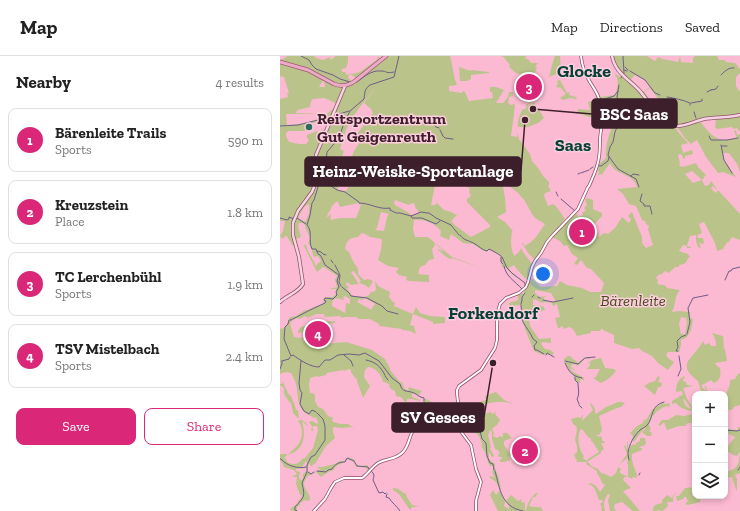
<!DOCTYPE html>
<html lang="en">
<head>
<meta charset="utf-8">
<style>
  body { margin:0; font-family:"Zilla Slab",serif; background:#f2f2f2; color:#222 }
  .controls { position:absolute; right:12px; bottom:12px; display:grid; overflow:hidden; border-radius:8px; box-shadow:0 2px 6px #0003 }
  .controls button { width:36px; height:36px; display:grid; place-items:center; padding:0; border:0; border-bottom:1px solid #e0e0e0; background:#fff; color:#222; font:20px sans-serif }
  .you { position:absolute; left:263px; top:218px; width:14px; height:14px; margin:-10px; border:3px solid #fff; border-radius:50%; background:#1a73e8; box-shadow:0 0 0 6px #1a73e833 }
  .badge { display:grid; place-items:center; width:26px; height:26px; border-radius:50%; background:#db2777; color:#fff; font-size:13px; font-weight:700 }
  .pin { position:absolute; translate:-50% -50%; border:2px solid #fff; box-shadow:0 1px 4px #0006 }
  .list { margin:0; padding:0; list-style:none }
  h2 { display:flex; justify-content:space-between; align-items:center; height:52px; margin:0; padding:0 16px; font-size:17px }
  h2 small { font-size:13px; font-weight:400; color:#767676 }
  .list li { display:grid; grid-template-columns:26px 1fr auto; gap:12px; align-items:center; box-sizing:border-box; height:64px; margin:0 8px 8px; padding:0 8px; border:1px solid #e0e0e0; border-radius:8px }
  .list b { display:block; font-size:15px; white-space:nowrap }
  .list p { margin:0; font-size:13px; white-space:nowrap; color:#767676 }
  .list em { font-size:13px; font-style:normal; color:#767676 }
  .actions { display:flex; gap:8px; padding:12px 16px }
  .actions a { flex:1; padding:9px 0; border:1px solid #db2777; border-radius:8px; text-align:center; font-size:14px; color:#db2777 }
  .actions .main { background:#db2777; color:#fff }
  .icon { flex:none; width:22px; height:22px; fill:none; stroke:currentColor; stroke-width:2; stroke-linecap:round; stroke-linejoin:round }
  .map { position:relative; flex:none; width:460px; height:455px; overflow:hidden }
  header { display:flex; align-items:center; gap:24px; box-sizing:border-box; height:56px; padding:0 20px; background:#fff; border-bottom:1px solid #e0e0e0 }
  header strong { font-size:19px }
  nav { display:flex; gap:22px; margin-inline-start:auto; font-size:14px }
  main { display:flex }
  aside { flex:1; background:#fff }
  .map>svg:first-child { display:block }
  .green { fill:#bac48a; fill-rule:evenodd }
  .lines { fill:none; stroke-linecap:round; stroke-linejoin:round }
  .stream { stroke:#705c89; stroke-width:1 }
  .tertiary-casing { stroke:#96506c; stroke-width:3.5 }
  .secondary-casing { stroke:#96506c; stroke-width:4 }
  .primary-casing { stroke:#a45676; stroke-width:4.5 }
  .tertiary { stroke:#fff; stroke-width:2 }
  .secondary { stroke:#f4d5e2; stroke-width:2.5 }
  .primary { stroke:#eaacc5; stroke-width:3 }
  .poi-dot { fill:#296c5d; stroke:#fecdde; stroke-width:1.5 }
  .labels { text-anchor:middle; stroke-width:3; stroke-linejoin:round; paint-order:stroke }
  .poi-label { font-size:16px; font-weight:bold; fill:#3d1f2b; stroke:#fecdde; text-anchor:start }
  .park-label { font-size:16px; font-style:italic; fill:#454c19; stroke:#fecdde }
  .quarter-label { font-size:18px; font-weight:bold; fill:#044035; stroke:#fecdde }
  .leader { fill:none; stroke:#3d1f2b; stroke-width:1.5 }
  .callout-dot { fill:#3d1f2b; stroke:#fecdde; stroke-width:1.5 }
  .callout { fill:#3d1f2b; stroke:#3d1f2b; stroke-width:1.5 }
  .callout-label { font-size:17px; text-anchor:middle; font-weight:bold; fill:#fff }
</style>
</head>
<body>
<header>
<strong>Map</strong>
<nav><a>Map</a><a>Directions</a><a>Saved</a></nav>
</header>
<main>
<aside>
<h2>Nearby<small>4 results</small></h2>
<ul class="list">
<li><span class="badge">1</span><div><b>Bärenleite Trails</b><p>Sports</p></div><em>590 m</em></li>
<li><span class="badge">2</span><div><b>Kreuzstein</b><p>Place</p></div><em>1.8 km</em></li>
<li><span class="badge">3</span><div><b>TC Lerchenbühl</b><p>Sports</p></div><em>1.9 km</em></li>
<li><span class="badge">4</span><div><b>TSV Mistelbach</b><p>Sports</p></div><em>2.4 km</em></li>
</ul>
<div class="actions"><a class="main">Save</a><a>Share</a></div>
</aside>
<div class="map">
<svg width="460" height="455" viewBox="0 0 460 455">
  <rect width="100%" height="100%" fill="#fbbad1"/>
  <path class="green" d="M7 0H34L36 2 43 4 50 1 51 4 55 1V0H68V6L66 12 62 13V16H65L67 19 80 16 98 3 97 1 101 2 103 0H170C173 9 173 20 177 29L169 30V35L182 37 183 35 185 36 189 45 213 42 212 36H210V31H216L224 34 216 47H223L228 41 229 36H233V40L229 41 228 47 231 49 235 48 234 58 231 80 237 81V77L239 83 250 98 252 105 258 112 263 120 269 126V129L268 130 271 135 265 137 264 140 268 150 273 148C279 152 281 158 285 163L282 166V167L288 162 289 163 284 167H286L296 157 303 167 299 161 303 159 302 157 306 154 304 152 307 149 305 144 307 142 313 144V153L322 157V160L311 172 318 176 319 181 324 177 328 178 335 172 342 161 349 167 351 163 348 160 352 156 362 181V187L366 192 373 189 368 173 369 170 366 168 365 165 362 164 356 150 349 148 343 138 337 133 357 131C355 120 341 119 334 113 332 111 331 109 330 107L321 120V118L318 119 319 115 317 114 318 109 326 102C325 89 329 78 334 66L324 58 322 46 321 47 317 37 319 36 320 41 335 39C337 33 340 24 335 19L336 18 340 21 342 18 346 21C339 15 335 9 332 0H367L375 5 378 1 383 3 398 6 400 0 401 6H400L413 7V2L415 0H437L439 4H445L446 6 455 7 460 13V17L456 21V30L460 36V57L450 60 425 62 400 69 390 67 385 63 388 65C391 63 392 60 392 57H396L398 46 391 44 388 56H384L383 58 384 59H382L385 61 384 63 374 54 362 38 353 29 377 58 386 67 395 70 398 76 408 87 401 89 403 97 412 94 413 98 405 100V103H404L401 98 398 99 400 107 399 108 400 110 403 111 416 107 418 111 426 119 424 121V122L422 124 425 130 429 129 431 125 437 133H436L433 130 431 132V133H433L432 134 436 137 438 134 460 158V184L452 181 448 187 447 186 443 193 437 195 435 187 424 166 419 168 422 177 417 179 418 182H423L424 187 422 188 419 186 421 192 418 191 416 185V179L410 180 407 190 411 191V192H407V190L403 189 399 195 408 198 410 201 408 202 407 205 404 208 399 209V211H395L389 217 385 215 382 218 378 219 376 222 378 224 377 227 380 229C383 228 386 229 387 232L400 234C394 240 396 249 392 256L399 255 410 256V262L413 263 411 274 407 281 401 284V289L399 296H388L386 299 389 303 394 306 388 314 378 307 372 300 362 295 359 292 352 293 334 287V279L323 274V273H321L320 275H311V277L297 280C295 276 293 272 289 271L284 273 283 272V271L281 270 280 272H278L275 262 280 261 277 248 273 250 272 247 264 246 262 247 255 243 253 244V249L263 250 265 254 248 259 250 270 259 283 271 282V287L262 286 261 288 265 293 270 294 274 297 272 299 269 298V299L265 298 263 299 254 295C250 285 245 275 243 265 241 259 242 254 241 249L229 250V247L238 244V240L236 238 240 236 243 238H244V235L243 234 247 229 250 221 261 231 277 230 280 225 287 229 302 232 310 236H321L324 227 311 213 307 212 301 204 297 209 294 208 298 202 292 198 287 189 284 190 280 185 274 182H272L263 196 262 195 255 204 248 197 242 187H243L245 190 251 186 256 181 265 168 255 162 252 158 245 145 237 136 222 125 225 142 226 156 217 161 225 166 233 175H232C231 184 230 191 234 200L239 196 241 192 243 196 253 209 248 225C244 220 238 216 234 209L229 212 232 217 236 219 237 221 232 218 225 211 223 212C221 209 220 203 221 200L209 193 207 196 202 194 193 188 183 187 171 178 169 184 160 180 161 175C154 167 145 163 134 164L133 173 135 181H148L172 201 202 212 172 202 171 203C164 201 163 197 158 194L159 193 163 196V195L155 187 154 191 152 193 154 203 149 204 145 209 140 211 138 218 149 219V226L129 225 126 224 127 221 119 219 116 216 119 212 108 210 98 204 101 194 102 183 90 181 85 178 82 177 78 181C69 182 67 184 65 193L69 196 73 205 78 213V218L84 224 88 223 93 225 89 232 85 229 79 227 81 225 74 215 71 216 78 227V228L71 229 67 226 66 229 69 231 67 233 73 240 83 241 88 240 91 236 95 235 96 233 95 225 98 230 110 236 109 241 112 245 115 247 114 250 133 258 130 269 134 270 136 278 130 275 122 274V273L99 270V268L90 263H79L76 261H64L62 262 60 260 45 261 44 258H37L27 262 25 260 20 263C16 261 12 264 10 268L14 281 21 282 23 281V285H28L29 281 33 279 31 276H29L25 280 24 277 20 276 18 278V275L21 271 28 269 31 273V275L36 274 37 276V271L38 270 37 266C43 264 49 266 55 265V267L49 268 45 270 44 279 46 280V287L38 288H44L66 286 92 294 105 303 110 312V314L120 326H122C123 330 124 333 128 335L129 334 128 333 129 331 135 333 142 335 138 340C148 343 155 348 164 352L163 354 153 360 152 357V353C148 349 144 348 144 342L139 341 134 337 132 338V341L140 344V345L132 343H127V345L125 346 121 341 116 340 115 335 111 333 109 330 110 329 107 327 103 326C101 318 96 312 88 311L85 314 84 321 90 330 83 342 76 322H75L71 316V314L69 313 64 315 63 314 52 316 47 317 46 319 38 321 37 320 30 322 29 329 30 337H33L35 339V345L38 351 43 353 48 360 53 362 52 364 53 366 61 368H68L77 374 72 371 62 372 53 371V376L55 382 46 390 35 408 32 409 33 411 31 410 29 407 28 411V414L27 415V406L26 405 22 411H26V412L16 413V415L20 416 19 421 20 424 23 423V418L26 415 31 418 41 413 37 412 38 411H42L55 408 60 405H64L69 401 75 404V407C78 411 83 410 87 409L89 413H90L88 415 86 411H76L73 405 68 403C64 407 59 408 55 411L54 414 48 416 41 421 36 416 31 419 28 420C18 432 30 433 30 444L27 445 25 444 20 447V449L17 451V455H12L10 453 18 447V445L21 442 22 439H20L16 428 17 421H12L17 418 14 414 4 411 3 408 2 407 0 404V398H7V399L4 402 6 403 7 406C13 409 18 409 22 403L25 402 33 392 38 374 37 370H33V375L30 373 33 372 29 366 32 365 37 368 38 367 36 361 34 362C30 359 27 359 23 355 17 348 18 337 16 328 15 324 13 321 11 317L6 316 0 318V273L4 272 8 267 9 263 10 261 16 260 25 254H28L36 250 43 248 44 245 43 244 45 241H53L56 238V233H49L57 231 55 224 57 220 44 211H43L37 216 24 190 22 191 26 188C27 196 33 203 36 210H37V208L41 205 38 200 34 201C32 196 31 190 28 187L30 182 25 171 26 170 23 167H19L18 170 21 181 14 184 15 190H13L6 179 3 183 0 180 3 175 5 165H0V43L8 41 7 37H9L4 21 0 20V6L28 15 44 23 39 31H45L44 25 45 23 55 28 65 31V32L64 31 57 48 49 44 44 42 33 43 31 45 30 51 18 54 15 57 42 58H6L7 69C20 69 33 66 44 60 49 57 52 53 56 50L51 61 30 68 34 72 26 75 25 72V75H9L6 77V80L9 86 19 88H26L29 84 27 82V79L37 75 39 77 43 73 46 75 49 70 51 69 49 68 60 44 66 31V30C75 29 86 18 94 11L93 10 76 23 72 19H69L68 21 72 26C68 29 63 30 58 29 47 26 37 17 27 13 18 10 8 9 0 5V4L5 2ZM355 19 365 24 370 31 363 36 351 23ZM97 31 84 47 91 53 93 57 77 78 80 86 74 95 71 103V113L68 122 71 128 66 135 58 134 57 106 59 100 62 101 64 95 60 93 67 71 70 69 68 68V67L83 47ZM370 32 379 44 376 51 364 36ZM104 106 120 115 119 119C111 119 104 125 96 126 97 119 99 111 104 106ZM412 115 422 124 413 127 405 118ZM171 124C179 126 184 128 190 133L189 136 191 140 187 143V146L210 169V171L191 181 176 170 171 165 177 159 171 156 164 154 157 147 155 149H151L155 129H158L164 125ZM115 144 129 149 130 148 134 147 136 153 138 154V157L132 159H130L131 158 115 149 114 147ZM57 145 58 146 60 151 78 147 81 149 76 162H60L50 164 51 159 50 158 48 161H47L48 157 50 155 52 150ZM29 148V158L25 166 18 162C21 157 23 150 29 148ZM101 156 109 158 107 161 104 175 95 174 97 172ZM255 234 271 237 276 246C271 247 266 246 263 242L267 240 259 241 255 237ZM65 240 70 243V248L66 247 65 257 52 250C52 242 55 241 64 244L63 241ZM85 242 95 248 92 252V254L77 246 79 243 82 244ZM401 261 406 262 407 267 405 278H401L399 268Z
    M221 0H246L245 2 249 4 251 7H258L255 11H257L255 17 256 21 250 23 258 30 254 36 257 39 254 42C248 42 241 37 237 32L247 25 243 19 236 17 229 11 230 9 224 2H226Z
    M275 0H280L281 18 279 17 276 18 269 21C271 14 272 7 275 0Z
    M179 11 191 15V14L209 16V17L191 19V23L187 25H180Z
    M280 24 287 37 290 36 289 39 296 41 297 43 290 42 283 44 280 42 286 38 280 31 278 32 276 30 278 28 277 25Z
    M316 38C322 50 322 57 319 70L311 61H309L297 57 298 53 310 54 308 46 317 44 315 39Z
    M251 45 252 46 248 49V50L254 46 264 62 258 67 248 71H238C237 65 240 58 243 53H246L245 52 248 50H245Z
    M460 59V75H459L457 72 453 73 452 71 437 73 435 71 436 63Z
    M420 65C426 73 433 83 444 84 448 84 453 82 457 82L454 75 456 74 457 79 460 78V116L457 108 449 97H443L444 105 456 121 443 116 438 117 426 101 417 84 411 88 404 81 398 72V70V71L399 70Z
    M136 251 140 257 150 260 165 261V267L153 268V266L133 258Z
    M432 277 443 280 444 292 445 294 447 305 435 307 437 310 440 312C441 319 441 323 434 327L431 324 424 328 422 329V331L425 334 426 338 427 337 424 329 426 331 428 337V338H424L423 337 421 336V338H420L421 335 418 325C394 307 414 303 423 285L425 289 429 287 431 290H436C436 285 435 281 432 277Z
    M288 300H290C293 304 296 304 298 307L304 302H306L307 301H310V303L305 302 298 310 295 308 291 309V311L297 315 290 312 292 315 304 322V324L300 323V327H298L295 324V322L285 307V305L284 303Z
    M321 302 325 312 334 313 336 315C332 320 328 324 321 327L313 322 316 321 320 313H307L310 309V307L307 308 312 304Z
    M460 317V349L454 351 453 353 450 354 445 352V341L450 328V324L455 323 458 318Z
    M378 320 380 321 378 326 382 327 381 331H378L375 339 364 330 369 327 375 325Z
    M404 320 405 322 403 323V325L406 326 407 329 413 330 403 332 407 343 413 352 412 353 404 343H403C405 349 406 352 412 353V355C405 354 400 352 396 347L392 348V345L399 341V340L403 339 402 335 396 336C396 328 398 324 404 320Z
    M0 322 2 327 3 326 5 331 9 339 11 340 16 353 18 355 19 363 13 357 11 347H10L4 338V332L0 329V328H2Z
    M216 336 224 344 234 348C223 345 215 345 204 349L202 353 203 357 205 358 210 356 213 358 216 355 215 358 220 364 218 367V368L212 373 214 377 213 380 217 382 220 380 223 381V377H227L232 382 226 384 224 385V389L236 406H235L230 399 229 401 230 404 225 406H220V404L222 402V401H219L218 398H220L218 394 215 393 212 383V376L210 374 208 379 211 391 210 392 214 400 212 401 209 396V403L215 408V412L219 422 221 434H220L225 446 224 450 229 453V450L226 445 231 439 238 445 242 443 241 446 245 447V454H246C248 447 250 442 256 437H258L255 441H253L249 450C253 451 257 451 261 451L263 455H218L210 439 213 434 216 439 220 434 216 426 209 421 211 420 215 422 212 416 213 414V410H210C206 404 207 397 202 392 202 381 197 377 189 371L192 363 202 373 206 371 201 367 202 365 198 361 199 354 197 350 202 345 206 344 205 341 207 339Z
    M338 346H342L345 347 341 351 337 352 319 360 322 374 319 379H316L317 380 322 381V385H324L325 387H321L324 393 321 395V397L307 406H308L311 410 318 413 321 417 325 418 331 421 336 417 338 411 342 414H340V417L348 421V410L347 406 348 404V402L341 407 340 410V408L347 398 344 390 345 389 347 394V386H348V393H350V390L354 388 356 389V387L360 385V382H365L366 388 363 390H361L359 392H362V394L352 398C351 406 355 412 357 419L356 421 359 419 356 422H355V421H352L353 422 352 423 348 421H344L343 424 351 432 343 435 360 455H353L342 446 335 448 334 451 336 455H330L328 444 330 439 328 438C324 444 323 448 325 455H322L321 452 322 451 320 448 323 446 322 444H319C316 437 316 430 308 428L311 427 316 430 320 436 325 429 322 427 320 422 317 417V415L306 408 307 406H296L297 405 294 399 297 396V390L295 384 297 373 296 370 293 368 291 363 295 362 298 361 301 362 303 358 302 365 313 354 310 348 311 347 315 353V357L316 358 326 351ZM301 373 303 374 308 381 311 383V385H312L319 396 308 403 307 405 303 402 304 400C299 394 296 380 301 373Z
    M382 347 386 348 390 347 389 351 386 350 382 352 381 353 377 355 374 359 372 360 369 369 371 373 369 375 372 377 371 380H367L362 376 364 374 366 373 364 372 354 386 352 384 353 380 350 377 357 370 363 367 364 363 365 365C368 362 370 356 373 353 376 351 380 349 382 347Z
    M412 358 415 359V367H408L405 370H399L387 374 384 366 380 370 378 369 382 364H388L396 359 404 360Z
    M21 363 27 368 29 371 22 365C26 379 25 394 8 399 10 396 14 393 17 390 23 383 24 372 18 365L20 364 22 365Z
    M458 371H460V396L457 400 453 399 449 396 445 397V394L455 381 445 376V373L458 374Z
    M460 398V417L455 419 457 423V434H456L452 421H450L446 423 445 432V415C451 416 457 412 459 405 459 403 459 401 460 398Z
    M118 431 119 434 126 438C127 442 130 446 132 449L139 451H132L130 454 119 438 113 434V432L118 433Z
    M415 431V434L412 439V440L416 441H421L420 446 408 449 405 448 408 445 406 441H404L403 443 397 445 396 440H399L405 432Z
    M397 434 393 442V446H387L388 450 383 455 378 454V455H373V452L375 449 382 447V444L387 439 392 442Z"/>
  <g class="lines">
    <path class="stream" d="M21 0 29 4 32 9 36 13 53 19 60 23 70 26
      M345 11 348 14
      M344 14 347 15
      M350 15 365 24 375 37 380 39
      M441 19C445 15 449 11 454 12
      M341 22 344 17 343 0
      M75 26H77C84 21 91 14 101 15 107 15 106 18 114 16
      M339 29 337 41 341 59 340 64 335 76 333 86 330 91 328 99 330 102 338 113 356 123 359 131
      M431 34 436 33 438 30
      M427 36 431 34
      M387 41C394 42 403 44 410 47V49
      M322 44 334 40 338 35
      M411 47 422 45V43
      M414 56 416 62
      M53 60 69 55
      M63 69 70 55 84 43C85 37 84 33 90 29L114 21 119 0
      M0 70 18 69 50 61
      M63 70 59 82 47 96 45 115 38 131 34 144 32 147 30 159 27 169C33 175 28 185 32 193H36L38 198 40 199 42 202 45 209 59 219 57 225 59 231 56 236 57 239 53 243 45 242 44 244 46 245 45 247 30 254 11 264H9L8 268 5 271 4 283 11 300 13 299C20 304 30 311 39 311L45 304H50L58 299 69 298 79 299 85 297 99 305 112 322 120 328C122 337 127 334 134 337 138 339 139 341 144 342V345
      M155 70 156 71 159 72
      M160 74 163 80
      M163 80 165 82 173 83
      M429 80 431 84H447L458 82
      M441 89 444 104 452 117
      M442 90H447
      M316 109 321 110 328 105 329 101
      M310 113 313 111
      M301 117 309 114
      M298 118 300 117
      M351 120 353 118 359 119
      M43 122 48 128 57 134 65 136 79 146
      M276 136 278 140
      M362 138 360 145 364 148V150H370L372 158
      M281 143 295 155
      M79 147C90 147 99 154 110 152V154L116 157H120L131 160 141 156 147 157H149L156 162 171 169 179 179
      M131 160 132 162H142L156 168 160 165
      M0 162 7 164 9 163V161L14 163
      M15 163 17 162 26 168
      M180 179C184 185 189 184 195 188 199 190 202 194 207 195L209 193C213 195 217 197 221 200
      M37 195 41 196 43 198 46 199
      M221 201V206L223 208
      M222 201 227 212 233 218 245 227V231
      M51 204 53 207
      M55 209 60 219 59 226 61 230
      M224 210C226 221 235 225 242 233
      M445 224 449 215H451L452 213 460 211
      M62 231 68 236 70 238
      M70 239 71 240 87 242 102 250 107 255 118 258
      M252 241 254 239
      M258 241 260 242
      M263 244 273 246 293 242
      M241 248 242 244V241L245 237
      M241 249C242 255 241 260 243 266 246 272 251 277 253 283L257 286 254 290 255 294H257L264 298
      M407 278 410 266 408 252 413 242 428 239
      M398 295H396L398 291 397 285 401 281 406 279
      M64 299 71 305
      M266 299 267 297 274 301
      M86 304C96 306 100 310 105 319
      M2 305 9 303 10 301
      M21 305 19 327 20 334 22 337 20 348 24 355 29 358 32 354 36 356
      M71 305 73 310
      M285 305 298 308 305 302 315 301
      M285 307C289 316 292 320 302 322
      M0 313 2 308V305
      M105 320 108 324
      M398 320 401 313 399 300
      M295 321V324L298 327C298 332 300 338 297 343L299 348
      M144 346C146 349 149 349 152 352L156 348 168 355
      M299 349 302 352
      M187 369 195 371 200 375 202 383 206 387 207 400 210 407 213 408 214 414
      M445 374 457 375 460 374
      M348 397C349 388 354 380 360 374 363 372 366 371 368 368 374 360 370 350 384 346
      M348 398 349 404
      M0 403H1C7 410 18 413 26 411
      M458 414 460 411
      M37 415 46 416 48 414 52 413C55 408 59 406 65 406L67 402 74 405 77 410 88 411 89 413
      M91 415C95 418 94 420 93 424L99 437 103 436 105 438 106 437
      M215 415C220 433 221 451 243 455
      M28 416 31 418 34 416
      M359 419 360 417
      M107 438 106 441 109 442C112 447 117 450 120 455
      M17 455 15 454V451C25 440 25 441 22 427L27 416V409L31 401 35 399 45 384V370L43 363 37 357"/>
    <g class="tertiary-casing">
      <path id="tertiary" d="M301 0C302 10 305 18 310 26 313 31 316 35 318 40 325 57 322 65 320 82 320 88 320 95 319 101 318 111 313 121 309 130
        M34 455 45 443 51 432 55 426 64 422H82C88 418 92 411 98 407 107 402 116 404 123 396 129 390 129 380 134 373 136 371 139 370 142 368 159 355 163 356 181 365
        M196 455V445L201 426 196 413 191 389 182 377 181 360 179 354 177 338V334L179 330 201 314 215 292 217 284V259L220 248 226 242 239 237 246 231 248 226 252 211 255 205 261 197 267 186 272 180 298 153 308 131"/>
    </g>
    <g class="secondary-casing">
      <path id="secondary" d="M332 0C335 16 347 22 358 33 368 43 381 69 397 70 406 70 415 65 424 63 436 61 448 62 460 59
        M0 246C7 239 18 237 23 228L19 201 13 179V167L18 155 32 136 34 131 36 125V99L65 30"/>
    </g>
    <g class="primary-casing">
      <path id="primary" d="M0 6 28 14 54 28C62 31 68 30 75 25L106 0"/>
    </g>
    <use href="#tertiary" class="tertiary"/>
    <use href="#secondary" class="secondary"/>
    <use href="#primary" class="primary"/>
  </g>
  <circle class="poi-dot" cx="29" cy="71" r="4"/>
  <g class="labels">
    <g class="poi-label">
      <text x="37" y="68">Reitsportzentrum<tspan x="37" dy="18">Gut Geigenreuth</tspan></text>
    </g>
    <g class="park-label">
      <text x="353" y="250">Bärenleite</text>
    </g>
    <g class="quarter-label">
      <text x="304" y="21">Glocke</text>
      <text x="293" y="95">Saas</text>
      <text x="213" y="263">Forkendorf</text>
    </g>
  </g>
  <path class="leader" d="M253 53L312 58M245 64L241 115M213 307L204 361"/>
  <g class="callout-dot">
    <circle cx="253" cy="53" r="4"/>
    <circle cx="245" cy="64" r="4"/>
    <circle cx="213" cy="307" r="4"/>
  </g>
  <g class="callout">
    <rect x="312" y="43" width="85" height="29" rx="4"/>
    <rect x="25" y="101" width="216" height="29" rx="4"/>
    <rect x="112" y="347" width="92" height="29" rx="4"/>
  </g>
  <g class="callout-label">
    <text x="354" y="64">BSC Saas</text>
    <text x="133" y="121">Heinz-Weiske-Sportanlage</text>
    <text x="158" y="367">SV Gesees</text>
  </g>
</svg>
<div class="controls">
<button>+</button>
<button>−</button>
<button><svg class="icon" aria-label="layers" viewBox="0 0 24 24"><path d="M12 4l9 5-9 5-9-5zM3 14l9 5 9-5"/></svg></button>
</div>
<div class="you"></div>
<div class="pin badge" style="left:302px;top:176px">1</div>
<div class="pin badge" style="left:245px;top:395px">2</div>
<div class="pin badge" style="left:249px;top:31px">3</div>
<div class="pin badge" style="left:38px;top:278px">4</div>
</div>
</main>
</body>
</html>
